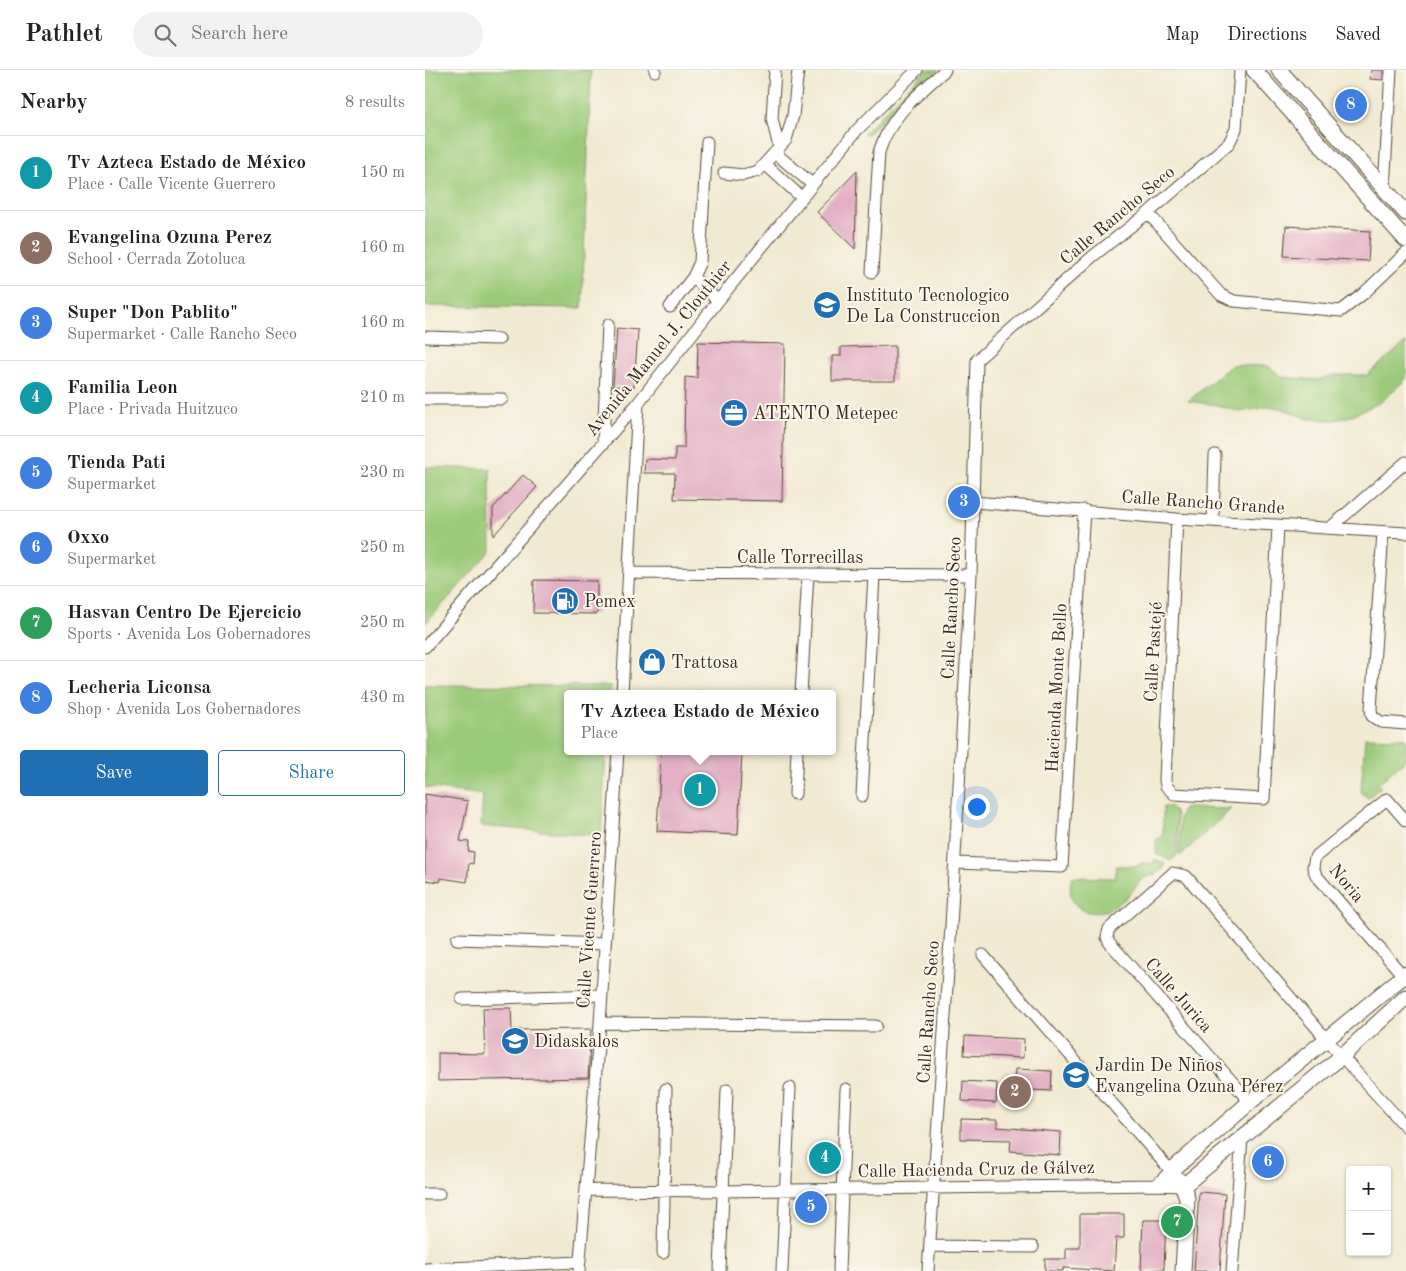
<!DOCTYPE html>
<html lang="en">
<head>
<meta charset="utf-8">
<style>
  body { margin:0; font-family:"Old Standard TT",serif; background:#f2f2f2; color:#222 }
  .controls { position:absolute; right:15px; bottom:15px; display:grid; overflow:hidden; border-radius:5px; box-shadow:0 1px 4px #0004 }
  .controls button { width:45px; height:45px; display:grid; place-items:center; padding:0; border:0; border-bottom:1px solid #e0e0e0; background:#fff; color:#222; font:25px sans-serif }
  .you { position:absolute; left:551px; top:736px; width:18px; height:18px; margin:-12px; border:4px solid #fff; border-radius:50%; background:#1a73e8; box-shadow:0 0 0 8px #1a73e833 }
  .badge { display:grid; place-items:center; width:32px; height:32px; border-radius:50%; background:#1f6fb2; color:#fff; font-size:16px; font-weight:700 }
  .pin { position:absolute; translate:-50% -50%; border:2px solid #fff; box-shadow:0 1px 5px #0006 }
  .popup { position:absolute; left:139px; top:620px; width:272px; height:65px; box-sizing:border-box; display:grid; place-content:center; border-radius:5px; background:#fff; filter:drop-shadow(0 1px 4px #0005); font-size:16px; white-space:nowrap; color:#767676 }
  .popup b { font-size:19px; color:#222 }
  .popup::after { content:''; position:absolute; left:50%; top:100%; margin-left:-10px; border:10px solid transparent; border-top-color:#fff }
  .list { margin:0; padding:0; list-style:none }
  h2 { display:flex; justify-content:space-between; align-items:center; height:65px; margin:0; padding:0 20px; font-size:21px }
  h2 small { font-size:16px; font-weight:400; color:#767676 }
  .list li { display:grid; grid-template-columns:32px 1fr auto; gap:15px; align-items:center; box-sizing:border-box; height:75px; padding:0 20px; border-top:1px solid #e0e0e0 }
  .list b { display:block; font-size:19px; white-space:nowrap }
  .list p { margin:0; font-size:16px; white-space:nowrap; color:#767676 }
  .list em { font-size:16px; font-style:normal; color:#767676 }
  .actions { display:flex; gap:10px; padding:15px 20px }
  .actions a { flex:1; padding:11px 0; border:1px solid #1f6fb2; border-radius:5px; text-align:center; font-size:18px; color:#1f6fb2 }
  .actions .main { background:#1f6fb2; color:#fff }
  .icon { flex:none; width:28px; height:28px; fill:none; stroke:currentColor; stroke-width:2; stroke-linecap:round; stroke-linejoin:round }
  .map { position:relative; flex:none; width:981px; height:1201px; overflow:hidden }
  header { display:flex; align-items:center; gap:30px; box-sizing:border-box; height:70px; padding:0 25px; background:#fff; border-bottom:1px solid #e0e0e0 }
  header strong { font-size:24px }
  nav { display:flex; gap:28px; margin-inline-start:auto; font-size:18px }
  .search { width:350px; height:45px; background:#f2f2f2; display:flex; align-items:center; gap:12px; box-sizing:border-box; padding:0 18px; border-radius:28px; color:#767676; font-size:19px }
  main { display:flex }
  aside { flex:1; background:#fff }
  .map>svg:first-child { display:block }
  .green { fill:#9bcb7a; stroke:#6b7a4c }
  .building { fill:#e2afc4 }
  .lines { fill:none; stroke-linecap:round; stroke-linejoin:round }
  .street-casing { stroke:#564739; stroke-width:13 }
  .secondary-casing { stroke:#564739; stroke-width:17 }
  .street { stroke:#fff; stroke-width:11 }
  .secondary { stroke:#fff; stroke-width:15 }
  .labels { text-anchor:middle; stroke-width:4; stroke-linejoin:round; paint-order:stroke }
  .street-label { font-size:18px; fill:#3b2a1e; stroke:#fbf7ec }
  .poi-label { font-size:18px; fill:#3b2a1e; stroke:#fbf7ec; text-anchor:start }
</style>
</head>
<body>
<header>
<strong>Pathlet</strong>
<div class="search"><svg class="icon" aria-label="search" viewBox="0 0 24 24"><circle cx="10" cy="10" r="6"/><path d="M15 15l6 6"/></svg>Search here</div>
<nav><a>Map</a><a>Directions</a><a>Saved</a></nav>
</header>
<main>
<aside>
<h2>Nearby<small>8 results</small></h2>
<ul class="list">
<li><span class="badge" style="background:#0f9aa8">1</span><div><b>Tv Azteca Estado de México</b><p>Place · Calle Vicente Guerrero</p></div><em>150 m</em></li>
<li><span class="badge" style="background:#8d6e63">2</span><div><b>Evangelina Ozuna Perez</b><p>School · Cerrada Zotoluca</p></div><em>160 m</em></li>
<li><span class="badge" style="background:#3f7fe0">3</span><div><b>Super &quot;Don Pablito&quot;</b><p>Supermarket · Calle Rancho Seco</p></div><em>160 m</em></li>
<li><span class="badge" style="background:#0f9aa8">4</span><div><b>Familia Leon</b><p>Place · Privada Huitzuco</p></div><em>210 m</em></li>
<li><span class="badge" style="background:#3f7fe0">5</span><div><b>Tienda Pati</b><p>Supermarket</p></div><em>230 m</em></li>
<li><span class="badge" style="background:#3f7fe0">6</span><div><b>Oxxo</b><p>Supermarket</p></div><em>250 m</em></li>
<li><span class="badge" style="background:#2e9e5b">7</span><div><b>Hasvan Centro De Ejercicio</b><p>Sports · Avenida Los Gobernadores</p></div><em>250 m</em></li>
<li><span class="badge" style="background:#3f7fe0">8</span><div><b>Lecheria Liconsa</b><p>Shop · Avenida Los Gobernadores</p></div><em>430 m</em></li>
</ul>
<div class="actions"><a class="main">Save</a><a>Share</a></div>
</aside>
<div class="map">
<svg width="981" height="1201" viewBox="0 0 981 1201">
  <rect width="100%" height="100%" fill="#fbf7ec"/>
  <filter id="ink" filterUnits="userSpaceOnUse"><feTurbulence type="fractalNoise" baseFrequency=".02" numOctaves="2"/><feDisplacementMap in="SourceGraphic" scale="10" xChannelSelector="R" yChannelSelector="G"/><feConvolveMatrix kernelMatrix="1 2 1 2 8 2 1 2 1" color-interpolation-filters="sRGB"/></filter>
  <filter id="wash" filterUnits="userSpaceOnUse"><feTurbulence type="fractalNoise" baseFrequency=".0096" numOctaves="4" result="noise"/><feDisplacementMap in="SourceGraphic" scale="20" xChannelSelector="R" yChannelSelector="G"/><feGaussianBlur stdDeviation="1.12" result="paint"/><feColorMatrix in="noise" values="0 0 0 0 0 0 0 0 0 0 0 0 0 0 0 0 0 1.4 0 .05"/><feComposite in="paint" operator="in"/></filter>
  <g filter="url(#wash)">
    <rect width="100%" height="100%" fill="#f1ead2"/>
    <path class="green" d="M0 0H166L157 238 0 236Z
      M501 0H514L441 65 439 63Z
      M981 272V309L956 332 923 347 909 350 883 349 856 338 842 337 815 342 792 335 763 331 807 295 843 296 857 307 892 310 909 305H942Z
      M0 397 65 399 66 481 0 554Z
      M0 615 186 616 185 624H142V681H181L176 766 56 756 58 725 0 717Z
      M940 667 981 668V689L953 714 956 717 943 728 936 722Z
      M738 737H746L752 745 753 784 746 791 731 784V770L738 765Z
      M759 738 806 739 755 786V746Z
      M730 789 741 794C736 804 728 804 719 808 713 812 709 820 704 825 691 838 669 851 652 836 644 828 644 817 647 807L690 808 691 796H714L715 793H729Z"/>
    <g id="blocks">
      <path class="building" d="M946 0H958V10L945 9Z
        M917 23 935 24V46H916Z
        M432 101 430 179 392 142Z
        M861 156 945 161 943 191 859 186Z
        M192 258 213 260 209 317 188 316Z
        M273 272 360 274 357 431 249 429 250 403H219L220 389 250 390V378H259L260 307 272 308Z
        M470 276V311H407V286H416V277Z
        M98 405 112 417 68 466V438Z
        M109 510 172 511V544L108 543Z
        M236 681H317L313 765 232 761Z
        M0 724 43 731 35 771 44 772 43 781 49 782 48 794 44 793 42 812 16 808 15 812 0 810Z
        M58 938H86L87 960 166 959 163 1008 13 1011V983L60 984Z
        M540 966 599 969 598 988 539 985Z
        M590 999 627 1001 626 1021 589 1019Z
        M538 1011 572 1013 571 1033 537 1031Z
        M536 1049 572 1050V1057L636 1062 635 1085 585 1081 586 1070 536 1069Z
        M411 1080V1095L389 1094V1081Z
        M774 1122 800 1124 795 1201H769Z
        M655 1144H699V1168H691L689 1201 638 1198V1201H620V1189H641V1178H655Z
        M718 1150H741L739 1199 718 1201 716 1199Z"/>
    </g>
  </g>
  <g filter="url(#ink)">
    <use href="#blocks" fill-opacity="0" stroke="#564739" stroke-width="1"/>
    <g class="lines">
      <g class="street-casing">
        <path id="street" d="M350 0 347 49 354 77
          M230 1V0
          M350 83 387 114
          M341 95 376 127
          M299 103 318 105 333 101 361 70 368 46 373 0
          M959 119 966 0
          M723 143 796 225 809 231 916 241 938 224 981 183
          M447 202 454 82C466 44 492 26 520 0
          M268 207 293 231
          M245 237 268 207 275 192 282 72
          M0 267 74 269
          M0 329H77
          M178 374 183 255
          M549 432 752 449 981 463
          M752 449 740 710 741 716 749 724 839 729 853 456
          M788 451 790 385
          M905 458 981 392
          M958 462 946 639 947 646 956 652 981 654
          M204 503 546 505
          M0 577 213 333 293 231 432 60 492 0
          M197 624 213 333
          M376 624 383 504
          M370 724 372 681
          M437 726 449 505
          M981 751 962 729 890 787 888 797 891 805 981 909
          M530 793 637 797 659 440
          M32 869 180 874
          M558 885 746 1101 731 1115
          M37 929 177 925
          M175 953 451 956
          M825 1032 684 872 682 867 684 859 748 803 761 806 902 970 981 1057
          M162 1120 298 1121 731 1115 758 1116
          M0 1124H14
          M505 1176 608 1177
          M238 1183 241 1019
          M0 1199 155 1192
          M154 1201 175 953 193 681
          M295 1201 302 1020
          M357 1201 365 1018
          M414 1201 421 1019
          M503 1201 526 856 546 505 552 290 668 186 723 143 804 73 811 59 815 0
          M807 1201 817 1067"/>
      </g>
      <g class="secondary-casing">
        <path id="secondary" d="M829 0 981 170
          M854 0 981 143
          M758 1116 917 986 981 927
          M758 1201 762 1128 758 1116 746 1101 825 1032 981 904"/>
      </g>
      <use href="#street" class="street"/>
      <use href="#secondary" class="secondary"/>
    </g>
  </g>
  <defs>
    <g id="university-disc" transform="scale(1.4375)"><circle r="9.5" fill="#1f6fb2" stroke="#fbf7ec"/><path d="M0-5L7-2L0 1L-7-2ZM-4 1L0 2.5L4 1V4Q0 6-4 4Z" fill="#fff"/></g>
    <g id="office-disc" transform="scale(1.4375)"><circle r="9.5" fill="#1f6fb2" stroke="#fbf7ec"/><path d="M-6-3h4V-5.5h4V-3h4V5H-6ZM-1-4.5V-3h2v-1.5ZM-6 0V1H6V0Z" fill="#fff"/></g>
    <g id="fuel-disc" transform="scale(1.4375)"><circle r="9.5" fill="#1f6fb2" stroke="#fbf7ec"/><path d="M-5.5-6h7V0h2V4h1.3V-2.5L3-4.5l.8-.8L6-3V5H2.5V1h-1V6h-7ZM-4.2-4.7v3.2H.2V-4.7Z" fill="#fff"/></g>
    <g id="shop-disc" transform="scale(1.4375)"><circle r="9.5" fill="#1f6fb2" stroke="#fbf7ec"/><path d="M-5-2.5h2.3a2.7 3.5 0 0 1 5.4 0H5L5.5 6h-11ZM-1.5-2.5h3a1.5 2.3 0 0 0-3 0Z" fill="#fff"/></g>
    <g id="school-disc" transform="scale(1.4375)"><circle r="9.5" fill="#1f6fb2" stroke="#fbf7ec"/><path d="M0-5L7-2L0 1L-7-2ZM-4 1L0 2.5L4 1V4Q0 6-4 4Z" fill="#fff"/></g>
  </defs>
  <g fill-rule="evenodd">
    <use href="#university-disc" x="402" y="235"/>
    <use href="#office-disc" x="309" y="343"/>
    <use href="#fuel-disc" x="140" y="531"/>
    <use href="#shop-disc" x="227" y="592"/>
    <use href="#school-disc" x="90" y="971"/>
    <use href="#school-disc" x="651" y="1005"/>
  </g>
  <g class="labels">
    <g class="street-label">
      <text transform="translate(692 145) rotate(-40)" y="6">Calle Rancho Seco</text>
      <text transform="translate(233 278) rotate(-51)" y="6">Avenida Manuel J. Clouthier</text>
      <text transform="translate(778 432) rotate(4)" y="6">Calle Rancho Grande</text>
      <text x="375" y="493">Calle Torrecillas</text>
      <text transform="translate(526 538) rotate(-87)" y="6">Calle Rancho Seco</text>
      <text transform="translate(728 582) rotate(-87)" y="6">Calle Pastejé</text>
      <text transform="translate(631 618) rotate(-87)" y="6">Hacienda Monte Bello</text>
      <text transform="translate(922 813) rotate(50)" y="6">Noria</text>
      <text transform="translate(164 850) rotate(-86)" y="6">Calle Vicente Guerrero</text>
      <text transform="translate(754 925) rotate(49)" y="6">Calle Jurica</text>
      <text transform="translate(503 942) rotate(-86)" y="6">Calle Rancho Seco</text>
      <text transform="translate(551 1099) rotate(-1)" y="6">Calle Hacienda Cruz de Gálvez</text>
    </g>
    <g class="poi-label">
      <text x="421" y="231">Instituto Tecnologico<tspan x="421" dy="21">De La Construccion</tspan></text>
      <text x="328" y="349">ATENTO Metepec</text>
      <text x="159" y="537">Pemex</text>
      <text x="246" y="598">Trattosa</text>
      <text x="109" y="977">Didaskalos</text>
      <text x="670" y="1001">Jardin De Niños<tspan x="670" dy="21">Evangelina Ozuna Pérez</tspan></text>
    </g>
  </g>
</svg>
<div class="controls">
<button>+</button>
<button>−</button>
</div>
<div class="you"></div>
<div class="pin badge" style="left:275px;top:720px;background:#0f9aa8">1</div>
<div class="popup"><b>Tv Azteca Estado de México</b>Place</div>
<div class="pin badge" style="left:590px;top:1022px;background:#8d6e63">2</div>
<div class="pin badge" style="left:539px;top:432px;background:#3f7fe0">3</div>
<div class="pin badge" style="left:400px;top:1088px;background:#0f9aa8">4</div>
<div class="pin badge" style="left:386px;top:1137px;background:#3f7fe0">5</div>
<div class="pin badge" style="left:843px;top:1092px;background:#3f7fe0">6</div>
<div class="pin badge" style="left:752px;top:1152px;background:#2e9e5b">7</div>
<div class="pin badge" style="left:926px;top:35px;background:#3f7fe0">8</div>
</div>
</main>
</body>
</html>
